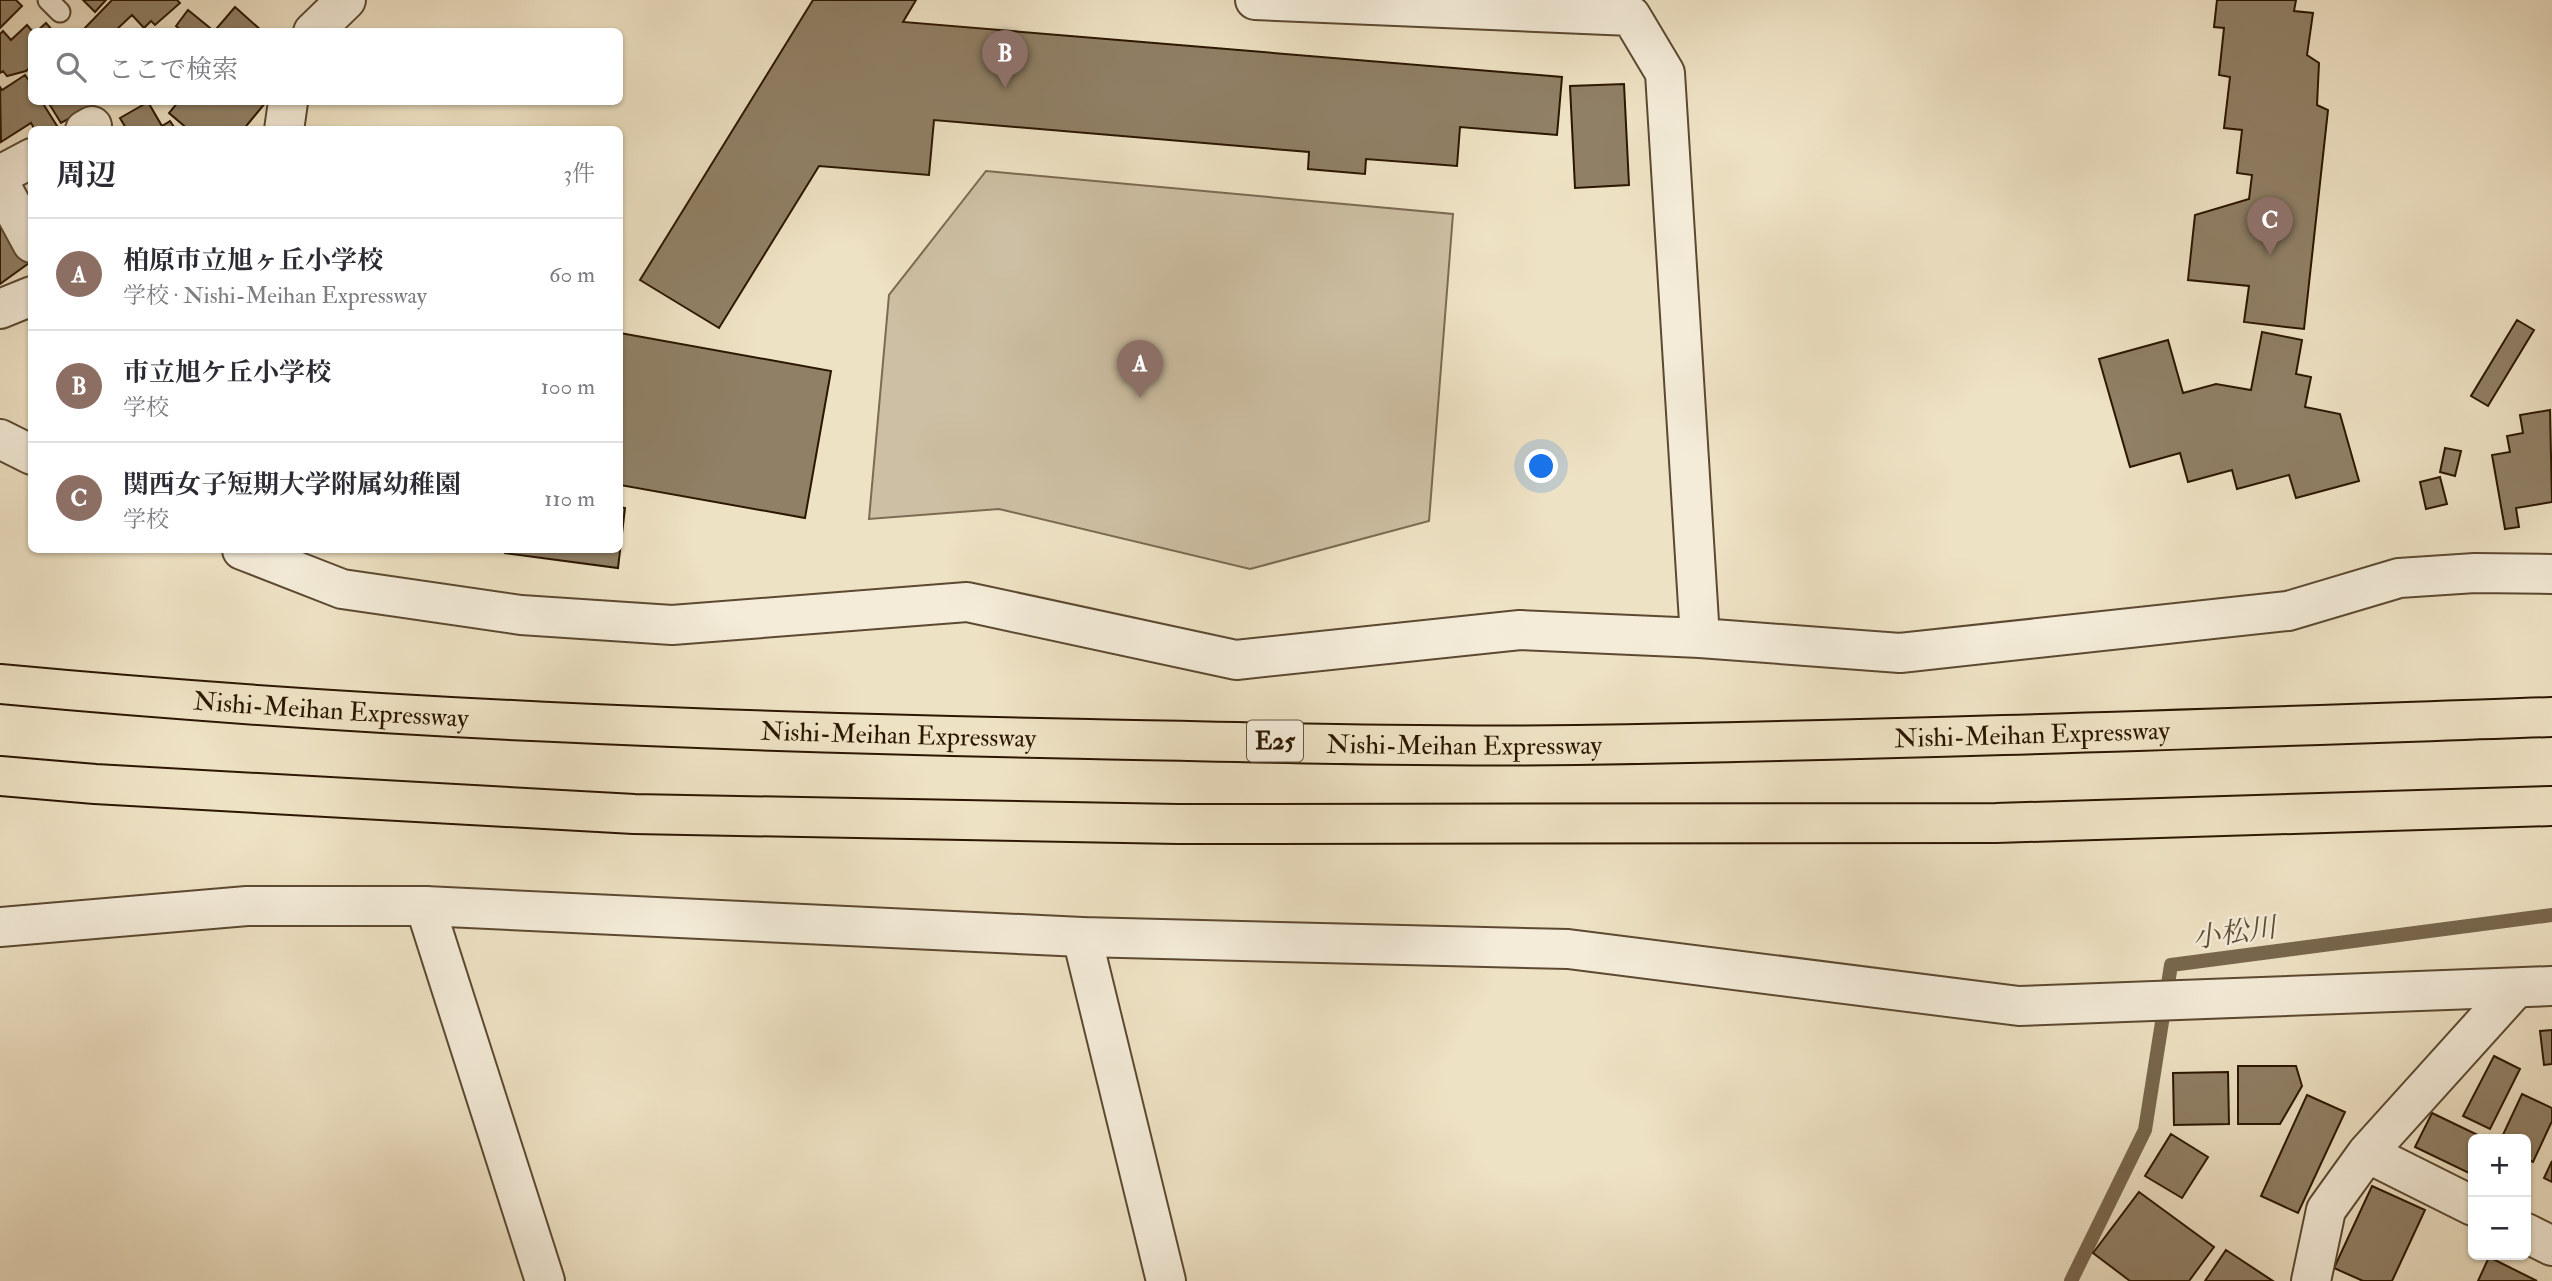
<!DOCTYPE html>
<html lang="ja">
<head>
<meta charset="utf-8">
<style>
  body { margin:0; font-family:"IM FELL Double Pica","Noto Serif JP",serif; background:#f7f7f7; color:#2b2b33 }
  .controls { position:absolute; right:21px; bottom:21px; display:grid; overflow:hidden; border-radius:10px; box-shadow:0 2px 5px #0004 }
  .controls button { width:63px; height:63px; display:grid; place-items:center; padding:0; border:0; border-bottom:2px solid #e1e1e2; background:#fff; color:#2b2b33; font:35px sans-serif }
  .you { position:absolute; left:1542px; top:467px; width:24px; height:24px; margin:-18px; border:5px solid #fff; border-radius:50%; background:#1a73e8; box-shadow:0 0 0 10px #1a73e833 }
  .badge { display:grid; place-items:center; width:46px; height:46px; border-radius:50%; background:#2563eb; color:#fff; font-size:23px; font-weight:700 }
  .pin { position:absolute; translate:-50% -58px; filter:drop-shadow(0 2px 4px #0008) }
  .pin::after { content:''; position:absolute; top:37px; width:24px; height:21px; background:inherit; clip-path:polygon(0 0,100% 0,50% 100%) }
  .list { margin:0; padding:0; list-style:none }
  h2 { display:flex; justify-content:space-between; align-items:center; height:91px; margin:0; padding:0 28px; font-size:30px }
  h2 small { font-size:23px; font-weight:400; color:#7c7c81 }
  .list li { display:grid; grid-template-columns:46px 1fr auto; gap:21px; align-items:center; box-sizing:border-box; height:112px; padding:0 28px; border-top:2px solid #e1e1e2 }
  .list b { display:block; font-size:26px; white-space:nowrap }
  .list p { margin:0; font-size:23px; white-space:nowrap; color:#7c7c81 }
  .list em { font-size:23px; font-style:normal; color:#7c7c81 }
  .icon { flex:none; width:38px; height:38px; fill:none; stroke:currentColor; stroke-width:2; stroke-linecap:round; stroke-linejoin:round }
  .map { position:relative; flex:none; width:2552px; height:1281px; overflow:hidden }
  .search { position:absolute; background:#fff; box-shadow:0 2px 5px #0004; left:28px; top:28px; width:595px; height:77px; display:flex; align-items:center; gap:18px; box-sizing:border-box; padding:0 24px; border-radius:10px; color:#7c7c81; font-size:26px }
  .panel { position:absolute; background:#fff; box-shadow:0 2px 5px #0004; left:28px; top:126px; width:595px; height:427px; border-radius:10px }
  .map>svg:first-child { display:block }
  .green { fill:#cdbfa3; stroke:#7c6a52; stroke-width:2 }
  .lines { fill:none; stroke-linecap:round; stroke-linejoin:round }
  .stream { stroke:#78674d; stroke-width:14 }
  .building { fill:#908066; stroke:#2b1600; stroke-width:2 }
  .service-casing { stroke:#5c4931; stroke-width:23 }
  .minor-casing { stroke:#5c4931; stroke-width:42 }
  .tertiary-casing { stroke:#5c4931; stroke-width:42 }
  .motorway-casing { stroke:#2b1600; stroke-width:42 }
  .service { stroke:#f4ecd9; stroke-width:19 }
  .minor { stroke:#f4ecd9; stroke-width:38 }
  .tertiary { stroke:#f4ecd9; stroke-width:38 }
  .motorway { stroke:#eee2c4; stroke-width:38 }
  .labels { text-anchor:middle; stroke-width:5; stroke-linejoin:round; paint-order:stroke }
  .shield { fill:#f4ecd9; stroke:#675641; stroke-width:2 }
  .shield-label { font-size:24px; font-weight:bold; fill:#2b1600 }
  .street-label { font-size:26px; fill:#2b1600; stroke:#f4ecd9 }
  .water-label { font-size:28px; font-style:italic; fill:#5f4c34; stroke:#f4ecd9 }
</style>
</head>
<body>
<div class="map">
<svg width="2552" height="1281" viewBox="0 0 2552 1281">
  <rect width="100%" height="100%" fill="#eee2c4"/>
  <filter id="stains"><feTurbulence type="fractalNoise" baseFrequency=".00286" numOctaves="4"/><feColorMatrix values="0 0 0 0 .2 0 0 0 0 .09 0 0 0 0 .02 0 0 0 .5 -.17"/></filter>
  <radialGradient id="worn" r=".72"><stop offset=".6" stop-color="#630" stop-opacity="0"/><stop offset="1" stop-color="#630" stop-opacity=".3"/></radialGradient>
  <path class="green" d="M986 171 1453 214 1429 521 1250 569 999 509 869 519 889 295Z"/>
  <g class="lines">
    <path class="stream" d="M2071 1281 2145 1130 2171 965 2552 915"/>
  </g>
  <path class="building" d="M0 0H16L22 6 0 28Z
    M83 0H106L95 12Z
    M112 0H177L180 3 155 25 151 21 144 28 132 15 114 32H81Z
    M813 0H916L903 22 1562 77 1557 135 1460 127 1457 166 1366 159 1365 174 1308 169 1309 152 934 120 929 175 819 166 719 328 640 280Z
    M2217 0H2296L2294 11 2313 13 2307 55 2319 63 2317 105 2328 110 2304 329 2244 322 2249 286 2188 280 2195 215 2249 199 2252 175 2237 173 2242 130 2224 128 2230 77 2219 75 2224 28 2214 27Z
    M235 7 263 32H221L217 28Z
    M188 10 215 32H183L176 26Z
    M46 23 54 32H36Z
    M27 25 33 32 32 66 26 71 7 76 3 71 0 73V34L3 31 11 40Z
    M25 75 32 85V102H42L57 126 50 130H35L31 123 1 142 0 87 2 90Z
    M1624 84 1629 185 1575 188 1570 86Z
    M48 102H99L61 123Z
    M148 102 162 126 170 121 176 130H127L120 118Z
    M178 102H266L243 130H189L169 113Z
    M0 223 29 263 0 284Z
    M2517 320 2534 330 2488 406 2471 396Z
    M2262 332 2302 340 2296 374 2311 377 2305 407 2340 414 2359 481 2296 498 2289 475 2237 489 2232 470 2188 482 2180 453 2130 467 2099 359 2168 340 2183 393 2216 384 2251 390Z
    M620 333 831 371 805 518 620 485Z
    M2550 410 2552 502 2516 508 2519 527 2505 529 2492 455 2510 452 2507 436 2523 433 2520 415Z
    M2445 448 2461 451 2455 476 2440 472Z
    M2440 477 2447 504 2426 509 2420 482Z
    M620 507 625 508 618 568 505 553V550H620Z
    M2552 1030V1064L2544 1065 2540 1031Z
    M2494 1056 2520 1069 2490 1129 2463 1116Z
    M2238 1066H2296L2302 1086 2280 1124H2238Z
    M2228 1072 2229 1124 2174 1125 2173 1073Z
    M2522 1094 2552 1108V1121L2533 1162 2526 1159V1139H2501Z
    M2307 1095 2345 1112 2298 1213 2261 1196Z
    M2432 1113 2486 1139H2473L2471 1174 2415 1147Z
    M2171 1134 2208 1157 2182 1198 2145 1176Z
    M2552 1161V1182L2544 1178Z
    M2372 1186 2425 1210 2392 1281H2363L2334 1268Z
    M2139 1192 2214 1247 2189 1281H2130L2093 1253Z
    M2226 1250 2273 1281H2205Z
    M2489 1257 2537 1281H2478Z"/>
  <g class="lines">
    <g class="service-casing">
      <path id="service" d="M48 0 60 12"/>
    </g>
    <g class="minor-casing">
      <path id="minor" d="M1255 0 1631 16 1665 73 1700 638
        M313 32 346 0
        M85 130 92 126
        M284 130 288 102
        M0 175 32 158
        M0 184 32 243
        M0 309 32 296
        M0 439 32 455
        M242 550 342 589 521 615 672 625 967 602 1236 660 1520 630 1700 638 1900 653 2288 611 2399 578 2475 573 2552 574
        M425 906 545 1281
        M1082 937 1166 1281
        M2367 1153 2473 1206
        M2526 1233 2552 1246
        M2311 1281 2326 1210 2367 1153 2515 989"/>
    </g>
    <g class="tertiary-casing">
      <path id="tertiary" d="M0 927 247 906H425L1082 937 1568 949 2019 1006 2552 986"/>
    </g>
    <g class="motorway-casing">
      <g id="motorway">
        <path id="s1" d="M0 684C362 718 726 732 1089 739 1252 742 1415 747 1577 745 1902 740 2227 728 2552 717"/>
        <path d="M0 776 95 784 634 814 1178 824 1996 823 2552 806"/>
      </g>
    </g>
    <use href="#service" class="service"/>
    <use href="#minor" class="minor"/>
    <use href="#tertiary" class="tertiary"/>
    <use href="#motorway" class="motorway"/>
  </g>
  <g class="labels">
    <rect class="shield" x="1247" y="720.5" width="56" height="41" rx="5"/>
    <g class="shield-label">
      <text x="1275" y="749">E25</text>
    </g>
    <g class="street-label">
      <text dy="9" stroke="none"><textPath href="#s1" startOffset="332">Nishi-Meihan Expressway</textPath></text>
      <text dy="9" stroke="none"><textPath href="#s1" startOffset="2034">Nishi-Meihan Expressway</textPath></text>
      <text dy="9" stroke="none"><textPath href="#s1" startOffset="900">Nishi-Meihan Expressway</textPath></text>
      <text dy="9" stroke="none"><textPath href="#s1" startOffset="1466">Nishi-Meihan Expressway</textPath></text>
    </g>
    <g class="water-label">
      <text transform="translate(2234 932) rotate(-8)" y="10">小松川</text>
    </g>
  </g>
  <rect width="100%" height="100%" filter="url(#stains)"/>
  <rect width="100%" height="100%" fill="url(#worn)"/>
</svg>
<div class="controls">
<button>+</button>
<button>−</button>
</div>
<div class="you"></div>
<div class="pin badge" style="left:1140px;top:398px;background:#8d6e63">A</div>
<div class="pin badge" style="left:1005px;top:88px;background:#8d6e63">B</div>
<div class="pin badge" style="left:2270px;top:255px;background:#8d6e63">C</div>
<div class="search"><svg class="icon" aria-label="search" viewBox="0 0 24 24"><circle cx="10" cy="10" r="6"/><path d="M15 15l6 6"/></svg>ここで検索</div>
<section class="panel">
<h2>周辺<small>3件</small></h2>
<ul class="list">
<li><span class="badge" style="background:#8d6e63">A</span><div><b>柏原市立旭ヶ丘小学校</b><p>学校 · Nishi-Meihan Expressway</p></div><em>60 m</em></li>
<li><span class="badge" style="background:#8d6e63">B</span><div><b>市立旭ケ丘小学校</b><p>学校</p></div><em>100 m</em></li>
<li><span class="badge" style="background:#8d6e63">C</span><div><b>関西女子短期大学附属幼稚園</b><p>学校</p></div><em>110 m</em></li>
</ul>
</section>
</div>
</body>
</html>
